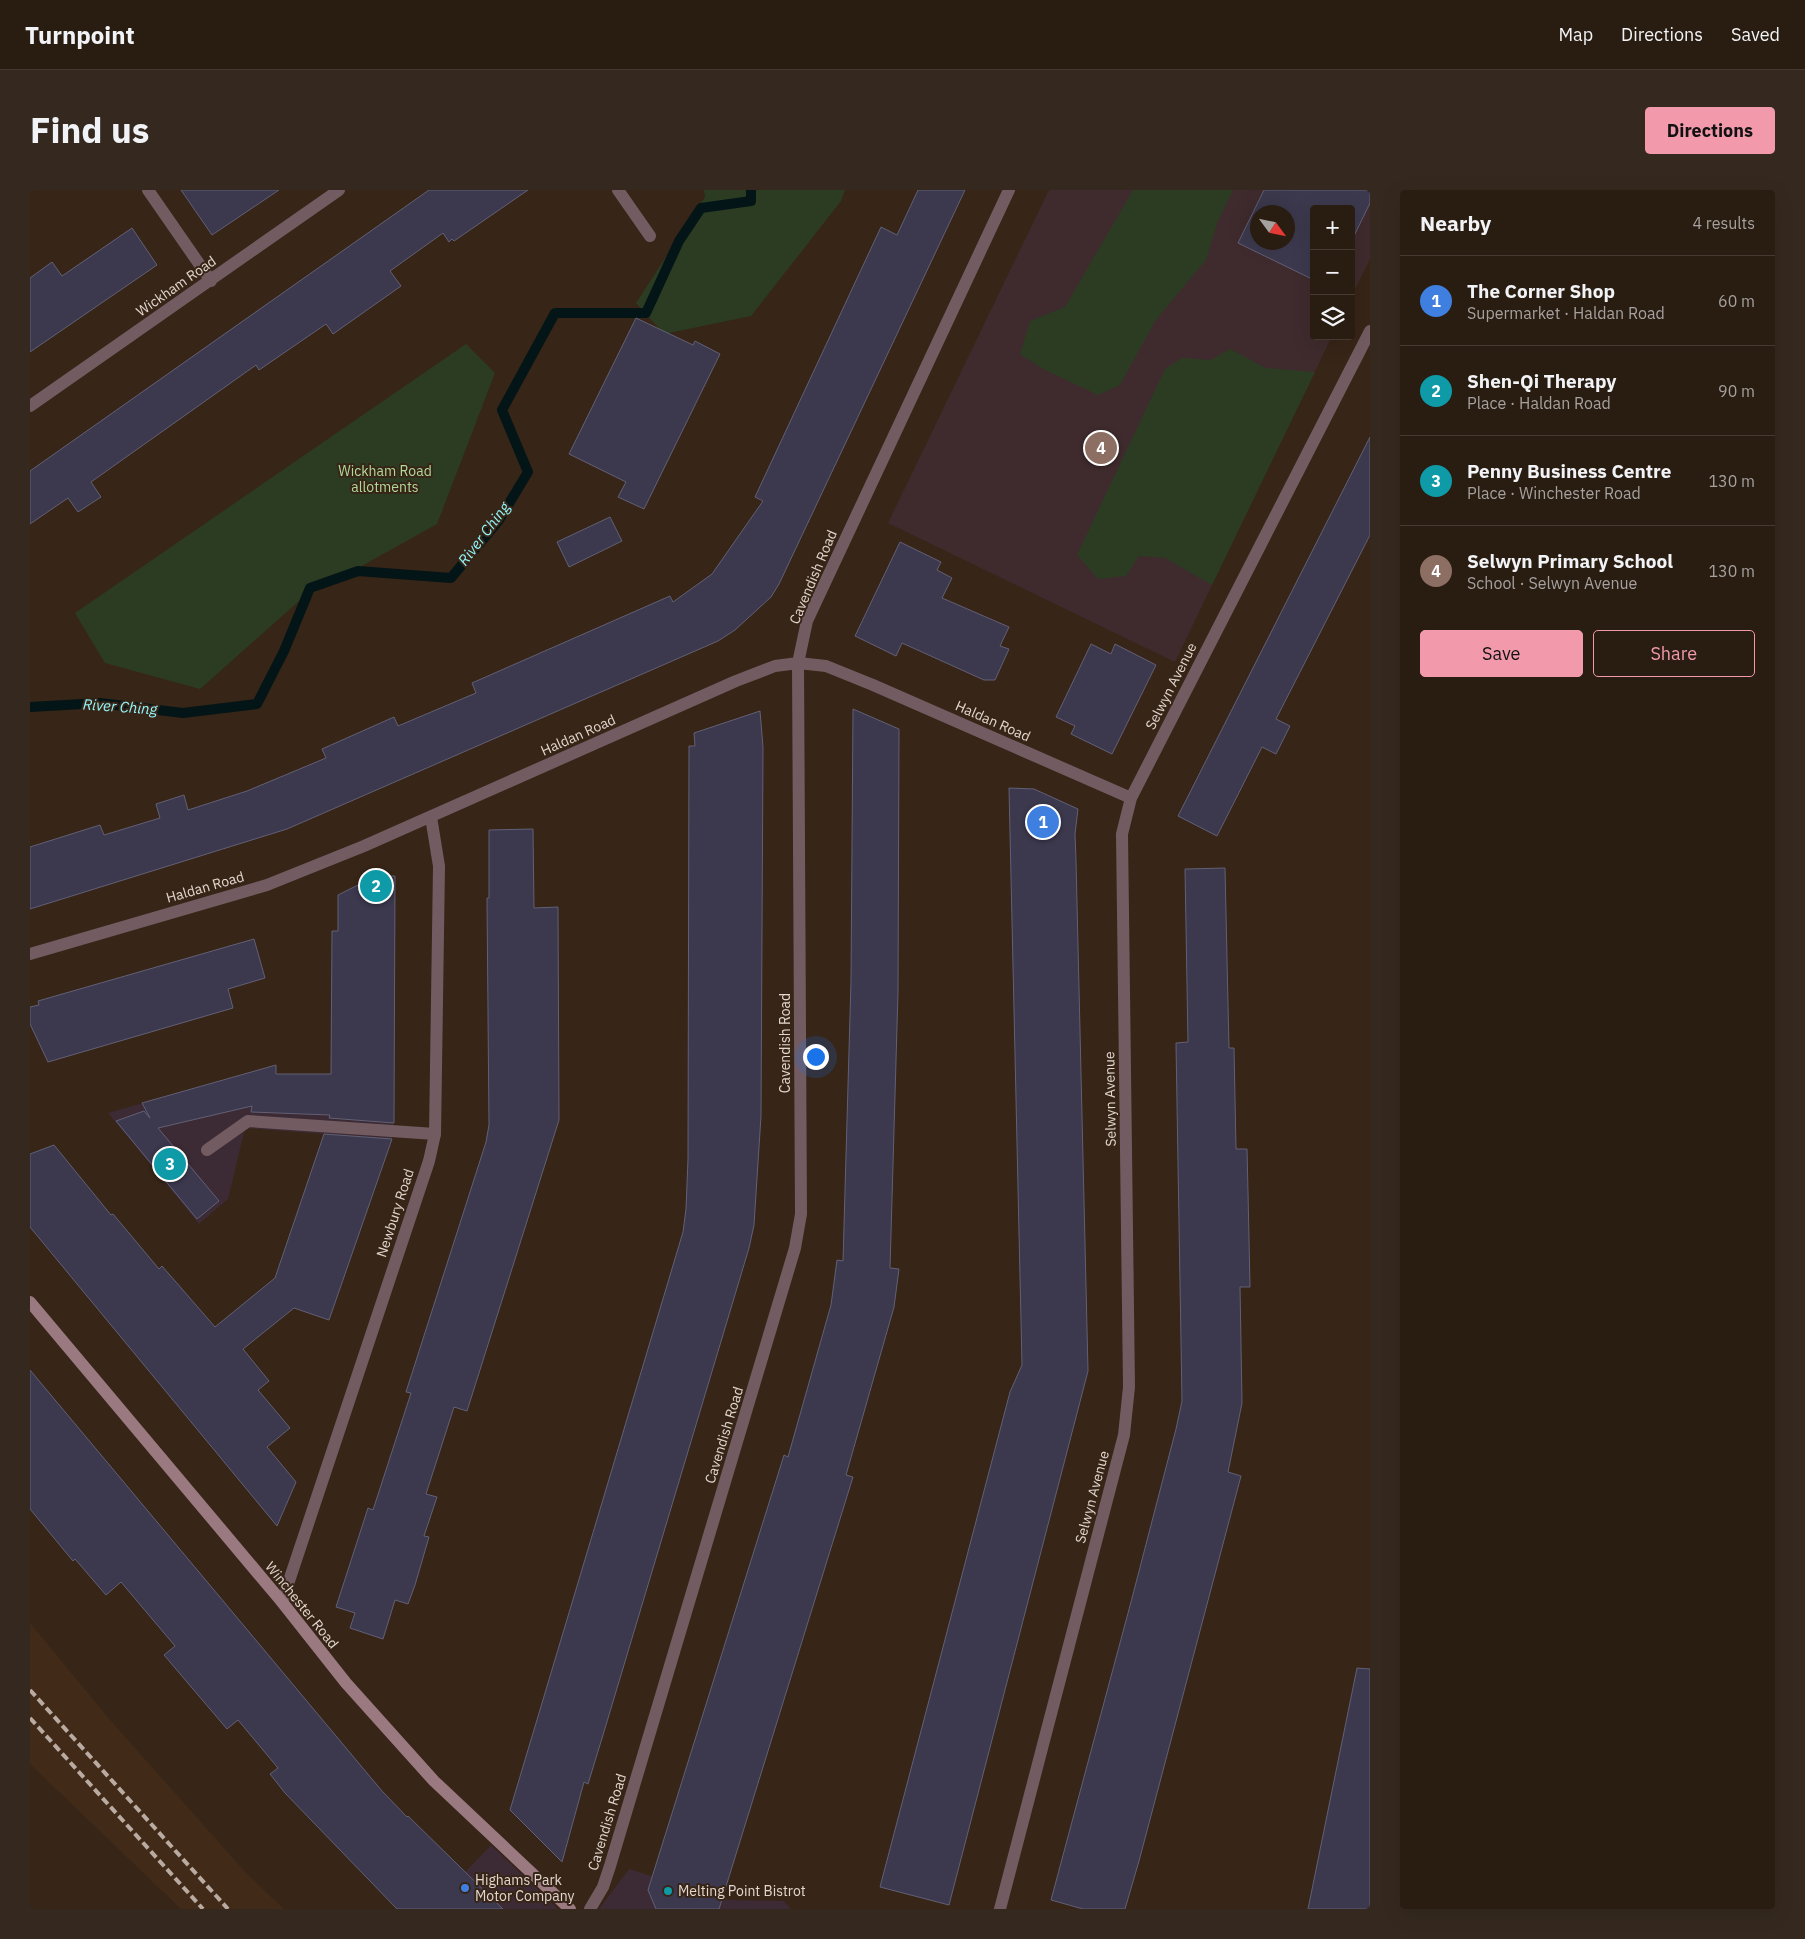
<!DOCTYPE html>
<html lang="en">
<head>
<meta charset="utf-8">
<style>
  body { margin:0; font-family:"IBM Plex Sans",sans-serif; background:#35291f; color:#f1f3f6 }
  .controls { position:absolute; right:15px; top:15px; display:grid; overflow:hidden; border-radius:5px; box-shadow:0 5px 20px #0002 }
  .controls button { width:45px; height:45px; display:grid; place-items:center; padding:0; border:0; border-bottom:1px solid #453a31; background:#291c11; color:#f1f3f6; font:25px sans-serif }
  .compass { position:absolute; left:1220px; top:15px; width:45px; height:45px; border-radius:50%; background:#291c11; box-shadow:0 5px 20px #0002; rotate:123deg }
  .you { position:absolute; left:785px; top:866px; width:18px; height:18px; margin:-12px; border:4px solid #fff; border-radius:50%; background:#1a73e8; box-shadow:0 0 0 8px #1a73e833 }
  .badge { display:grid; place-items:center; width:32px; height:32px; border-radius:50%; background:#f29aac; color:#fff; font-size:16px; font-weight:700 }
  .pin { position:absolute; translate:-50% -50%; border:2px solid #fff; box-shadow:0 1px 5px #0006 }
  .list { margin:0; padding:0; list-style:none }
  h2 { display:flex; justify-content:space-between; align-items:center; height:65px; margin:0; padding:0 20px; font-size:21px }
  h2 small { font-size:16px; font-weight:400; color:#a5a19f }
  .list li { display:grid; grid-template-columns:32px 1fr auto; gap:15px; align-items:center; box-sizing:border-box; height:90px; padding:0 20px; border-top:1px solid #453a31 }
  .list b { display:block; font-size:19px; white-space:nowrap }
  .list p { margin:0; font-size:16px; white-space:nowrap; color:#a5a19f }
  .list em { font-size:16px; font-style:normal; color:#a5a19f }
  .actions { display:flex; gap:10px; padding:15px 20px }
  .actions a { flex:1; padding:11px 0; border:1px solid #f29aac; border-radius:5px; text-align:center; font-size:18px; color:#f29aac }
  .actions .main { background:#f29aac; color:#111 }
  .icon { flex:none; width:28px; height:28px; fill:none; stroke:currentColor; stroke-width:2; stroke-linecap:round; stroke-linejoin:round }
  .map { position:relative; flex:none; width:1340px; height:1719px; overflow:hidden; border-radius:5px }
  header { display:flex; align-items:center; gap:30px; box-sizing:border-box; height:70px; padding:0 25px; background:#291c11; border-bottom:1px solid #453a31 }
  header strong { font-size:24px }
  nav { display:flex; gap:28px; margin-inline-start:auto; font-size:18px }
  .intro { display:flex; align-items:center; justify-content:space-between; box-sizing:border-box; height:120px; padding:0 30px }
  h1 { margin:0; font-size:35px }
  .button { padding:12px 22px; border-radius:5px; background:#f29aac; color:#111; font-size:18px; font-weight:700 }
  main { display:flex; gap:30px; padding:0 30px }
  aside { flex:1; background:#291c11; border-radius:5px; box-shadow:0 5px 20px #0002 }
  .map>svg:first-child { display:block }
  .commercial { fill:#3c2b35 }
  .built { fill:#422a18 }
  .education { fill:#3f2b2d; fill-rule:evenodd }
  .green { fill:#2c3c23 }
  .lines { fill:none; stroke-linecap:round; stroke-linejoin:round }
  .stream { stroke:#031516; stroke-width:10 }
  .building { fill:#3c394e; stroke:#626076; fill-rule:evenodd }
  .service { stroke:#725c62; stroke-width:12 }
  .minor { stroke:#725c62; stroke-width:12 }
  .secondary { stroke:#9a7981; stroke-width:12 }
  .rail { stroke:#b9aba1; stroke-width:4; stroke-dasharray:8 4; stroke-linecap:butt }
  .shop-dot { fill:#3f7fe0; stroke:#372517; stroke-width:2 }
  .culture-dot { fill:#0f9aa8; stroke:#372517; stroke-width:2 }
  .labels { text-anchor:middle; stroke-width:4; stroke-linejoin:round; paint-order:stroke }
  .street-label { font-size:14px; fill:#e2d6cd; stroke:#372517 }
  .park-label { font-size:14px; fill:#b2d99a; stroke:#372517 }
  .poi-label { font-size:14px; fill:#e2d6cd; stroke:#372517; text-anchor:start }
  .water-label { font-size:15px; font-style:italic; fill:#91f5f9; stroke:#372517 }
</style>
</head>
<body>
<header>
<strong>Turnpoint</strong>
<nav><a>Map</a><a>Directions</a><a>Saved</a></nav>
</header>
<div class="intro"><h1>Find us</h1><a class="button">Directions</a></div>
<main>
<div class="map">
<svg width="1340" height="1719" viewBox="0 0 1340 1719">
  <rect width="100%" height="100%" fill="#372517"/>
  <path class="commercial" d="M232 879 221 922 364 926 362 949 215 938 198 1009 169 1034 78 923Z
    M461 1655 528 1719H400Z
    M599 1679 699 1710 754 1711 761 1719H569Z"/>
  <path class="built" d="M0 1433 81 1531 217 1684 254 1719H151L0 1574Z"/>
  <path class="education" d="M1019 0H1340V69L1321 107V19H1284V146H1302L1145 472 858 333ZM1228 22H1258V52H1228Z"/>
  <path class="green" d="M674 0H815L811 11 721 126 634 144 606 113 675 7Z
    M1103 0H1203L1188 31 1176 70 1125 131 1090 195 1068 205 1013 179 990 164 1000 131 1035 117Z
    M436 154 465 183 407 334 269 411 170 499 75 473 45 423Z
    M1200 159 1236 178 1285 182 1182 395 1135 368 1109 366 1096 386 1068 389 1047 365 1135 179 1152 168 1181 170Z"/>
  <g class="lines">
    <path class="stream" d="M0 517 70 513 153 523 227 514 254 461 280 398 328 381 421 388 469 330 498 282 472 220 525 123H616L649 51 671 18 721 11V0"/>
  </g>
  <path class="building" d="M151 0H249L182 45Z
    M399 0H498L424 51 422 49 419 52 413 43 360 81 371 96 303 144 296 134 229 180 226 175 61 292 71 307 48 322 38 308 0 334V281Z
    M888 0H935L749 394 741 407 705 440 688 451 257 639 0 719V657L70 635 74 645 130 628 126 614 154 605 158 620 217 601 296 568 292 559 364 527 368 536 446 503 442 493 640 406 643 412 682 384 733 311 725 307 851 37 867 45Z
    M1234 0H1340V13L1321 52V19H1284V90L1208 53ZM1228 22H1258V52H1228Z
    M102 38 127 75 0 162V88L22 72 32 86Z
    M606 128 663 155 665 151 690 164 614 319 588 307 596 292 539 264Z
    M1340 247V345L1246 529 1260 536 1246 564 1232 557 1187 646 1148 626Z
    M580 327 592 351 539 377 527 352Z
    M870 352 911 372 907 380 922 388 912 408 979 437 970 456 979 459 965 490H954L872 453 866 466 825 446Z
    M1061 454 1081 464 1085 454 1126 475 1082 564 1041 544 1045 536 1026 527Z
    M823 519 869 539 868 802 860 1078 869 1079 864 1117 816 1285 823 1287 689 1719H626L618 1700 754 1265 758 1267 801 1115 807 1070 813 1071 821 791Z
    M730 521 733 557 731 926 724 1035 719 1058 573 1545 558 1594 554 1592 532 1672 480 1620 653 1042 656 1019 658 969 659 556H665L664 543Z
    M979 598 1004 599 1048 619 1045 644 1046 670 1058 1181 919 1715 850 1697 980 1202 992 1175Z
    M503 639 504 718 528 717 529 930 437 1221 424 1217 396 1304 407 1307 394 1346 399 1347 385 1395 378 1414 365 1410 353 1449 320 1438 325 1423 306 1417 338 1318 343 1320 381 1203 376 1202 456 952 459 935 457 708H459V640Z
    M1195 678 1199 858H1204L1206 959H1217L1218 1002 1220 1097H1210L1212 1213 1198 1282 1211 1286 1109 1671 1095 1719H1053L1021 1710 1101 1412 1146 1239 1152 1211 1146 853 1158 852 1155 679Z
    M346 686H365L364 933 299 928 300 925 221 922 222 916 128 938 189 1011 167 1029 86 931 114 921 120 928 112 913 246 875V884H301L302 741H308V705Z
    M224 749 235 788 198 799 203 818 18 872 0 834V817L9 815 8 811Z
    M294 944 362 949 299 1130 264 1118 213 1159 239 1191 228 1200 260 1238 237 1257 266 1292 247 1336 0 1037V964L24 955 81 1025 83 1024 129 1079 132 1076 185 1137 245 1088Z
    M0 1180 352 1601 377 1627 378 1626 473 1719H367L255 1603 240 1584 248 1578 208 1530 197 1539 134 1465 145 1456 91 1392 76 1405 45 1369 43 1371 0 1319Z
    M1327 1478 1340 1479V1719H1278Z"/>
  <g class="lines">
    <path class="service" d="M588 0 620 46
      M177 960 218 931 405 944"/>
    <path class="minor" d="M118 0 181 91
      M0 216 309 0
      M0 764 237 695 334 656 706 491 745 476 768 473 796 476 843 495 1101 608
      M252 1412 399 971 405 944 409 676 401 627
      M560 1719 573 1697 580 1676 765 1058 771 1024 768 473 777 431 979 0
      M970 1719 1094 1245 1099 1197 1092 644 1101 608 1340 141"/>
    <path class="secondary" d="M0 1112 252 1412 316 1493 404 1591 540 1719"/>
    <path class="rail" d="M0 1500 198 1719
      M0 1528 173 1719"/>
  </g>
  <circle class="shop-dot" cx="435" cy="1698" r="5"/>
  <circle class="culture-dot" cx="638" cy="1701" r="5"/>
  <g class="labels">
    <g class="street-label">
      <text transform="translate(146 96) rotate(-35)" y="5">Wickham Road</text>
      <text transform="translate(783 387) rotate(-67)" y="5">Cavendish Road</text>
      <text transform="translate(1141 496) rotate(-63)" y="5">Selwyn Avenue</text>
      <text transform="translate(963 531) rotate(24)" y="5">Haldan Road</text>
      <text transform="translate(548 545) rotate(-24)" y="5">Haldan Road</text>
      <text transform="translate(175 697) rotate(-16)" y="5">Haldan Road</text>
      <text transform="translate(755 853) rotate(-90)" y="5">Cavendish Road</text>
      <text transform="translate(1080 909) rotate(-91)" y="5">Selwyn Avenue</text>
      <text transform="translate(365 1023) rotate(-72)" y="5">Newbury Road</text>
      <text transform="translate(694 1245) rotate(-73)" y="5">Cavendish Road</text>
      <text transform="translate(1062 1307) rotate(-75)" y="5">Selwyn Avenue</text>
      <text transform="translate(272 1415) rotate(51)" y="5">Winchester Road</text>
      <text transform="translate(577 1632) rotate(-73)" y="5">Cavendish Road</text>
    </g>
    <g class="park-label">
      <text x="355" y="286">Wickham Road<tspan x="355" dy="16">allotments</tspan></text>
    </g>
    <g class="poi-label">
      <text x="445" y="1695">Highams Park<tspan x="445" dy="16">Motor Company</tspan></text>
      <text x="648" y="1706">Melting Point Bistrot</text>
    </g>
    <g class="water-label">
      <text transform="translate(454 344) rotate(-53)" y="5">River Ching</text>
      <text transform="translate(90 517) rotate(4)" y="5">River Ching</text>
    </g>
  </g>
</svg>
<div class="controls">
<button>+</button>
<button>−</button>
<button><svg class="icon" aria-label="layers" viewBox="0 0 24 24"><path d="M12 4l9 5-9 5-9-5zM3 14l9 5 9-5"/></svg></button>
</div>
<svg class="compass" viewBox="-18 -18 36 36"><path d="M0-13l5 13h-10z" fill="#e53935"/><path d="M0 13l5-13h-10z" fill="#a5a19f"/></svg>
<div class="you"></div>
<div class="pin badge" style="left:1013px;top:632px;background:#3f7fe0">1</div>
<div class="pin badge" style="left:346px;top:696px;background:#0f9aa8">2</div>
<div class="pin badge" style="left:140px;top:974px;background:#0f9aa8">3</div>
<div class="pin badge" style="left:1071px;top:258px;background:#8d6e63">4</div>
</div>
<aside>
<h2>Nearby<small>4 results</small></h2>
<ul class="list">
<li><span class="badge" style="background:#3f7fe0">1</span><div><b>The Corner Shop</b><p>Supermarket · Haldan Road</p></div><em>60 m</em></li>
<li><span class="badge" style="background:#0f9aa8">2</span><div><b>Shen-Qi Therapy</b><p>Place · Haldan Road</p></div><em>90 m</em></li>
<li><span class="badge" style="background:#0f9aa8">3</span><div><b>Penny Business Centre</b><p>Place · Winchester Road</p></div><em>130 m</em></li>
<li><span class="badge" style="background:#8d6e63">4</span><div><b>Selwyn Primary School</b><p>School · Selwyn Avenue</p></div><em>130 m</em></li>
</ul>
<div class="actions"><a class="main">Save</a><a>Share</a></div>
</aside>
</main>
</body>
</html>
